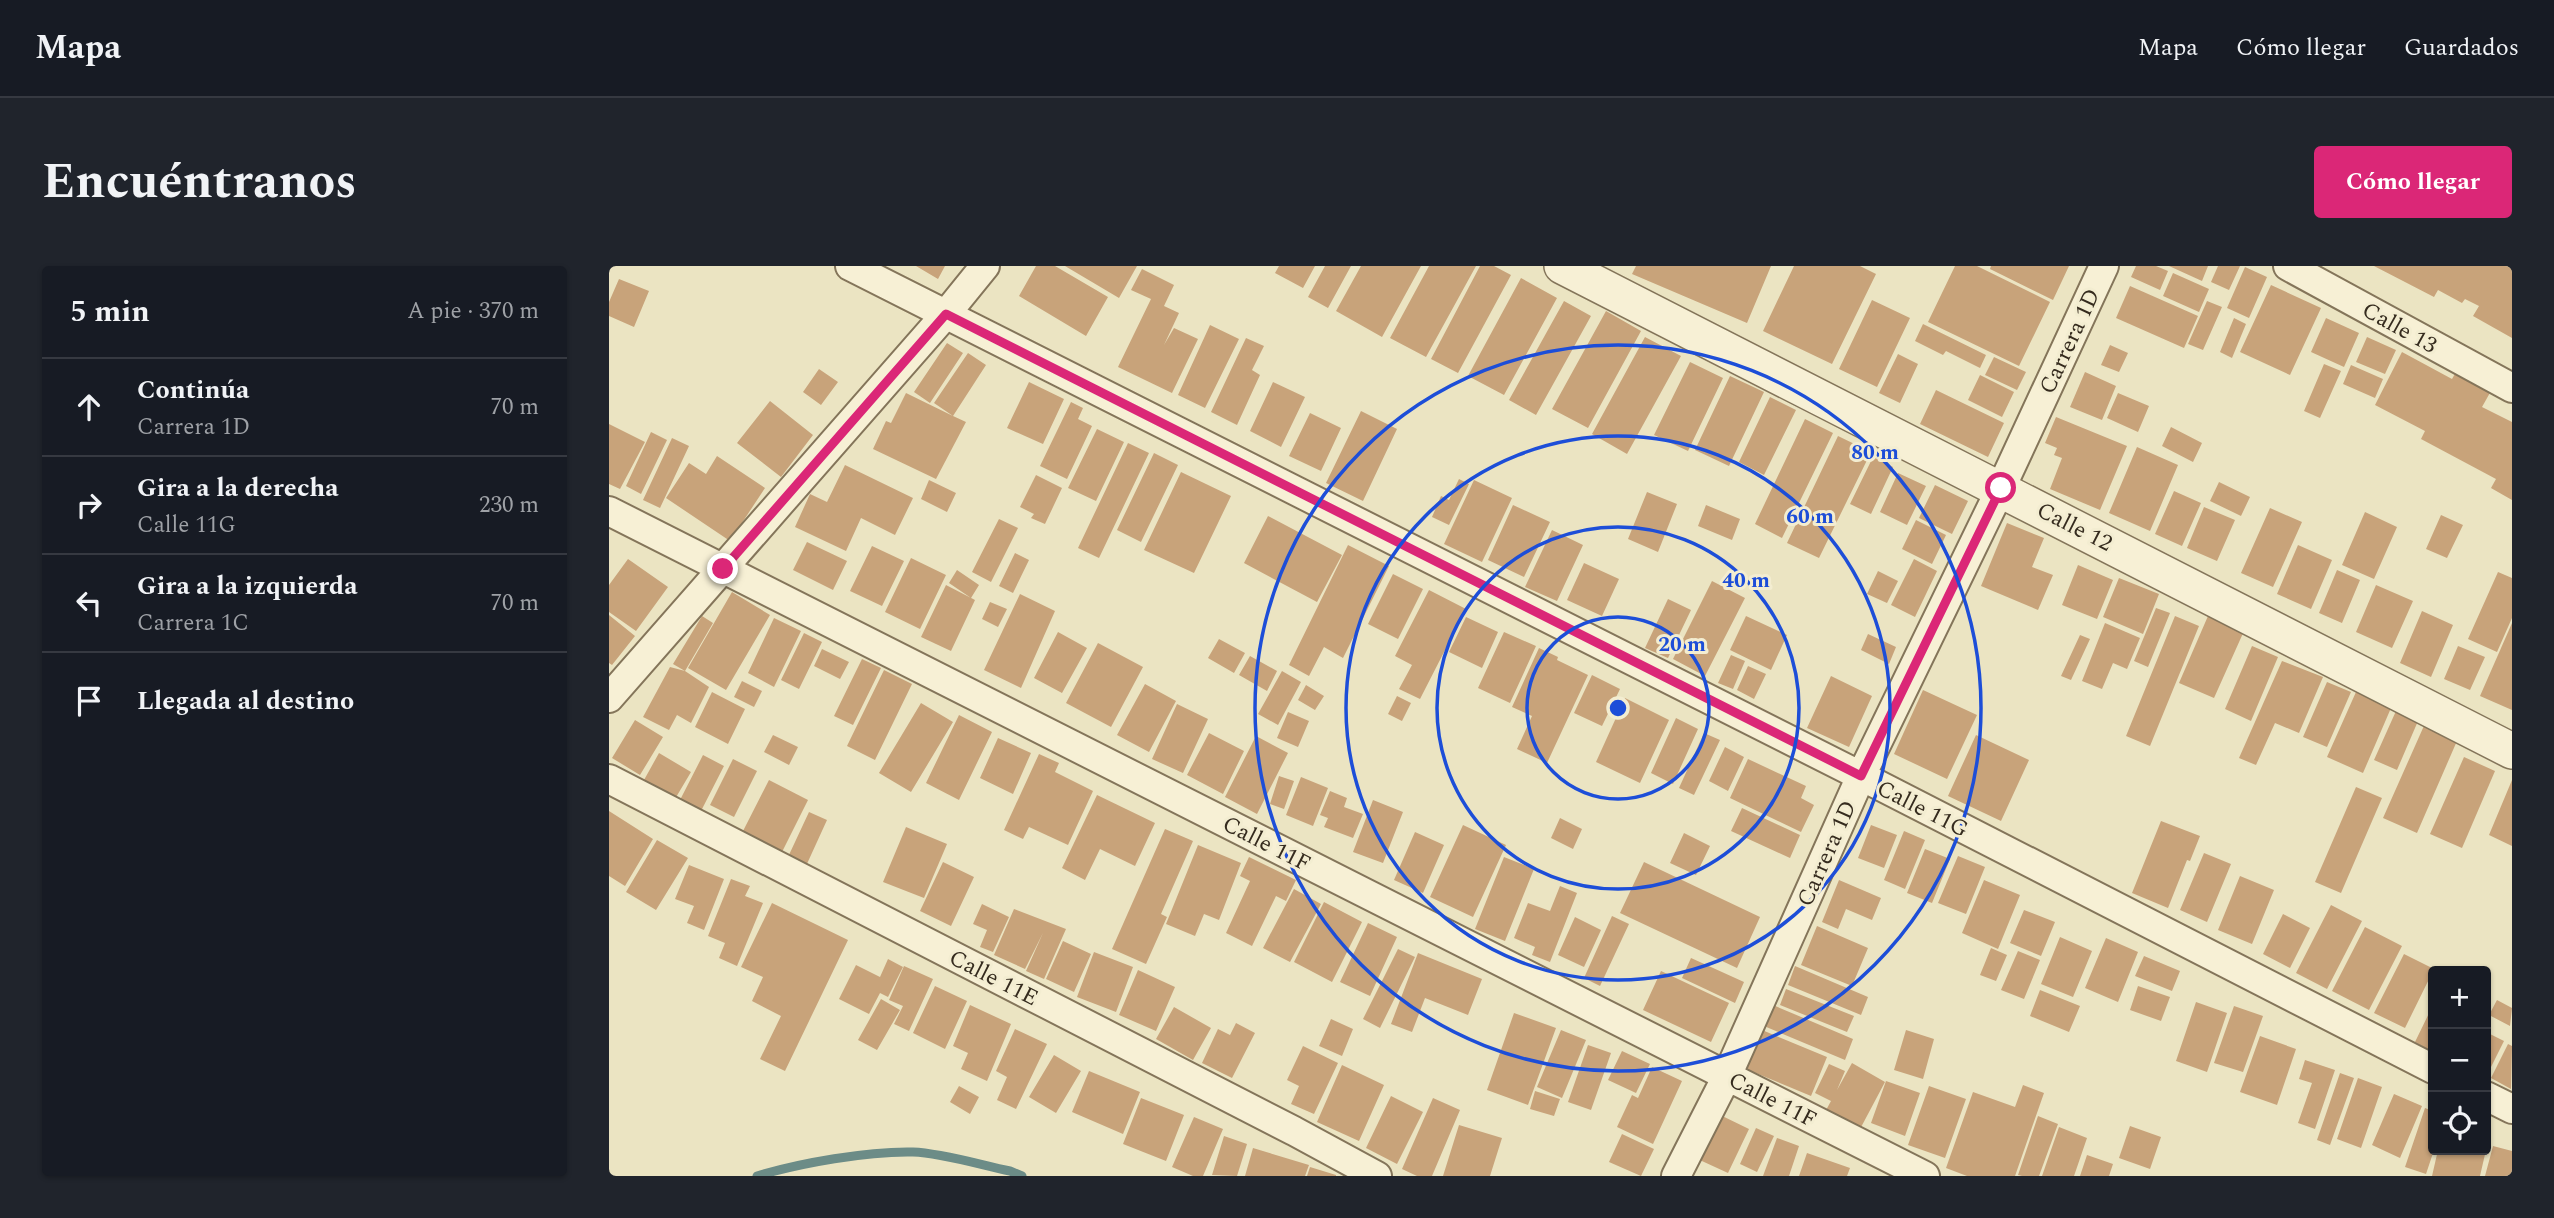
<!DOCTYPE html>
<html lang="es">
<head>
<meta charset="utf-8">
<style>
  body { margin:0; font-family:Spectral,serif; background:#20242c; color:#f1f3f6 }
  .controls { position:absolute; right:21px; bottom:21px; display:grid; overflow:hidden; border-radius:7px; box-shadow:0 2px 5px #0004 }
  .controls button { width:63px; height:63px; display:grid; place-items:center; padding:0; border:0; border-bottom:2px solid #363941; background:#171b24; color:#f1f3f6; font:35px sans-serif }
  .stop { position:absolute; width:21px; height:21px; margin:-16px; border:5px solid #db2777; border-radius:50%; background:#fff }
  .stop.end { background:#db2777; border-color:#fff; box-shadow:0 2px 7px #0008 }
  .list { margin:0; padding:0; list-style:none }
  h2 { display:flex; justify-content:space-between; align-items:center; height:91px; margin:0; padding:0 28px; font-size:30px }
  h2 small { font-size:23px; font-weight:400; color:#9ea1a6 }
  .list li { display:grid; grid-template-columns:46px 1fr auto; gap:21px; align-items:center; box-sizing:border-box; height:98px; padding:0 28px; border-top:2px solid #363941 }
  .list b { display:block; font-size:26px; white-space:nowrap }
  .list p { margin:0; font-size:23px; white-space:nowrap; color:#9ea1a6 }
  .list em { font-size:23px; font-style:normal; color:#9ea1a6 }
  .icon { flex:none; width:38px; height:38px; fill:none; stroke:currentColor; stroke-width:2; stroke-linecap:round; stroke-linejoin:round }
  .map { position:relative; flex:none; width:1903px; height:910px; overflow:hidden; border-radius:7px }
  header { display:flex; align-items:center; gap:42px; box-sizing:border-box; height:98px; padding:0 35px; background:#171b24; border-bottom:2px solid #363941 }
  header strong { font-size:33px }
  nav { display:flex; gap:38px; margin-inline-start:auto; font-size:24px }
  .intro { display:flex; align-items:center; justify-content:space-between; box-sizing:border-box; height:168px; padding:0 42px }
  h1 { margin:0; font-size:49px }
  .button { padding:18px 32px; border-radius:7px; background:#db2777; color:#fff; font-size:24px; font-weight:700 }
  main { display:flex; gap:42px; padding:0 42px }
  aside { flex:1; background:#171b24; border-radius:7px; box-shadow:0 2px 5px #0004 }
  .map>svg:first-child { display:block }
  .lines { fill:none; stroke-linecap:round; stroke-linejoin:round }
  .stream { stroke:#6c8c87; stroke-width:9 }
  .building { fill:#c8a37a }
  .minor-casing { stroke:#84755a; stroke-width:32 }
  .tertiary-casing { stroke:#84755a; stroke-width:38 }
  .minor { stroke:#f7f0d5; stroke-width:28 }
  .tertiary { stroke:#f7f0d5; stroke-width:35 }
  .route { stroke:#db2777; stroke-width:9 }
  .ring { fill:none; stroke:#1d4ed8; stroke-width:3.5 }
  .labels { text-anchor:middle; stroke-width:6; stroke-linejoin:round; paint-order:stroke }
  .street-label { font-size:23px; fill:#352b1e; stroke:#f3edd1 }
  .centre { fill:#1d4ed8; stroke:#f3edd1; stroke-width:3.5 }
  .ring-label { font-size:21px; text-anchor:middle; font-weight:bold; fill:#1d4ed8; stroke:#f3edd1; stroke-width:6; stroke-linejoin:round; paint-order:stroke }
</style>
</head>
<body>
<header>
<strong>Mapa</strong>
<nav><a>Mapa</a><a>Cómo llegar</a><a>Guardados</a></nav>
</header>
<div class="intro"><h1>Encuéntranos</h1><a class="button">Cómo llegar</a></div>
<main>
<aside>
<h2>5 min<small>A pie · 370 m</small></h2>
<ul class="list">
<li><svg class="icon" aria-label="ahead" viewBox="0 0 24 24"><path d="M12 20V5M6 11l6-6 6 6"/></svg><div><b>Continúa</b><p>Carrera 1D</p></div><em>70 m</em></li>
<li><svg class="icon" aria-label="right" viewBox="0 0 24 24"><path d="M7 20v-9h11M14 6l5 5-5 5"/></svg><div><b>Gira a la derecha</b><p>Calle 11G</p></div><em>230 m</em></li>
<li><svg class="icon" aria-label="left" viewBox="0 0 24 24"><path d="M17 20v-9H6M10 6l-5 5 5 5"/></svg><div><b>Gira a la izquierda</b><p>Carrera 1C</p></div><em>70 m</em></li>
<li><svg class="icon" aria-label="arrive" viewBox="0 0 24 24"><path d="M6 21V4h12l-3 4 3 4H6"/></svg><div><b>Llegada al destino</b></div></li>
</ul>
</aside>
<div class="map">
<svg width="1903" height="910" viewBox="0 0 1903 910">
  <rect width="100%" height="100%" fill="#ebe4c2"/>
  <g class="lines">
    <path class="stream" d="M148 910C191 897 259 885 304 886 333 887 372 899 401 905L413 910"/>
  </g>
  <path class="building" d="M307 0H336L329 13Z
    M427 0H446L499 31 477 70 410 30Z
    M456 0H528L510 32Z
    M670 0H706L694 22 666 7Z
    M716 0H742L719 42 699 31Z
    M752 0H812L773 71 727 45Z
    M820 0H867L817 91 781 72Z
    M871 0H885L902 9 849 107 822 93Z
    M1027 0H1162L1138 57 1023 8Z
    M1185 0H1251L1267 8 1223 98 1154 65Z
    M1346 0H1368L1441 36 1410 100 1319 56Z
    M1382 0H1460L1444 34 1381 3Z
    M1527 0H1547L1559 5 1551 24 1522 11Z
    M1560 0H1599L1593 15Z
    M1609 0H1631L1620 24 1602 16Z
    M1765 0H1903V72L1864 50 1870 40 1856 33 1853 37 1829 24 1825 31Z
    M1636 1 1658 11 1640 52 1618 42Z
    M533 3 565 19 555 40 570 47 555 79 565 62 589 73 563 127 509 101 542 33 522 24Z
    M1564 7 1600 23 1590 46 1554 30Z
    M912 12 948 32 895 129 859 110Z
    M10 13 40 25 25 61 0 50V36Z
    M1662 19 1712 42 1681 109 1631 86Z
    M1521 20 1589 50 1575 82 1507 52Z
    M1263 34 1301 52 1268 121 1230 103Z
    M955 35 982 50 927 149 900 134Z
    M1598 35 1613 41 1594 84 1579 78Z
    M997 45 1032 65 979 162 943 143Z
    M1625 52 1637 58 1623 92 1611 86Z
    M1717 52 1750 67 1735 101 1702 86Z
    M1314 58 1377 89 1371 102 1337 85 1334 89 1306 75Z
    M601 59 630 73 596 142 569 129Z
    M1036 71 1072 90 1018 188 983 168Z
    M1758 71 1787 84 1776 108 1747 96Z
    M637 72 655 80 643 104 651 109 628 159 602 146Z
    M338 77 354 87 321 137 305 126Z
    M1501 79 1519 87 1510 106 1492 99Z
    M1793 86 1843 113 1847 106 1882 125 1873 141 1903 156V234L1882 222 1887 213 1812 173 1816 165 1766 139Z
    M359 87 377 99 344 150 357 156 327 213 264 183 277 155 282 157 297 127 344 150 325 137Z
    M1289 88 1309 98 1291 137 1270 127Z
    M1385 91 1417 106 1408 124 1376 109Z
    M1081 96 1114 112 1079 185 1045 169Z
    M1715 98 1732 105 1711 152 1695 145Z
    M1742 99 1774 113 1766 132 1734 118Z
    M210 103 229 116 212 139 194 126Z
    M1476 106 1507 120 1493 154 1461 141Z
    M1371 109 1405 126 1393 151 1359 134Z
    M1121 110 1155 126 1120 200 1086 184Z
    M420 116 455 133 434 178 398 162Z
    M664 116 696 131 672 181 641 165Z
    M1327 124 1395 157 1379 191 1311 158Z
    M1509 127 1540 140 1529 166 1498 152Z
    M1161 131 1187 144 1155 209 1130 196Z
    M161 135 204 169 172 211 128 177Z
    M462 136 474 142 469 153 483 160 458 213 431 200Z
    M752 145 788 163 754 235 717 217Z
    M701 147 732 162 712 205 680 190Z
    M1447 151 1518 180 1491 244 1441 223 1453 192 1445 189 1448 182 1436 177Z
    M1196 153 1224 167 1173 272 1146 258Z
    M0 158 36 176 11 223 0 218Z
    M1562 161 1593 177 1584 196 1553 180Z
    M488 163 515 176 487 235 459 222Z
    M42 166 58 174 32 228 17 220Z
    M1229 170 1262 186 1210 292 1178 277Z
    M63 172 80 180 51 242 34 234Z
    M519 177 540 187 490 292 469 282Z
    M1528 181 1569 199 1541 265 1500 247Z
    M545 187 569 199 532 276 508 264Z
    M108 190 156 222 121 275 57 232 80 197 97 208Z
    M1264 191 1284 201 1262 248 1241 238Z
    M236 199 304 232 286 269 252 252 237 285 186 261 201 228 218 236Z
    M572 206 622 230 585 307 535 284Z
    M1289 207 1317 220 1298 259 1271 246Z
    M427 209 453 222 436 258 422 252 425 248 411 241Z
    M850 213 860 218 840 259 823 251 832 230 840 234Z
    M320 214 347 227 338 246 312 233Z
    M865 214 903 232 873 296 835 278Z
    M1610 216 1641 231 1632 250 1601 235Z
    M1326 219 1359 235 1343 268 1310 252Z
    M1565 225 1592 237 1573 280 1546 268Z
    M1038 226 1068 238 1049 286 1019 273Z
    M904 239 941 256 915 311 879 294Z
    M1097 239 1131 253 1123 274 1089 260Z
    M1595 241 1626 254 1608 295 1578 282Z
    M1661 242 1693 256 1664 321 1632 307Z
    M1756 246 1788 261 1765 313 1733 299Z
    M1832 249 1854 259 1838 292 1817 283Z
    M659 250 733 289 708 336 635 297Z
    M390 253 409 262 382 316 363 306Z
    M1307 254 1337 269 1323 298 1293 283Z
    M1398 257 1435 272 1423 301 1444 309 1429 344 1372 320Z
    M943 264 974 279 948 335 916 321Z
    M198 276 238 295 224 324 184 304Z
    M739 279 780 300 734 392 715 381 700 410 680 399Z
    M1689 279 1723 294 1702 343 1668 328Z
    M263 280 295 295 273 340 241 325Z
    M406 287 420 294 404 327 390 320Z
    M302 292 337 309 311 363 276 346Z
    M19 293 59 321 27 365 0 346V319Z
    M1305 293 1328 305 1306 351 1282 339Z
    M975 297 1010 313 993 350 958 334Z
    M1469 299 1504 314 1488 353 1453 339Z
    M348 304 370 319 362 332 340 317Z
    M1728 304 1751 314 1733 357 1710 347Z
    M1269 305 1289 315 1278 337 1258 328Z
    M1889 306 1903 312V352L1888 386 1859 373Z
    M784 308 814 323 789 373 759 358Z
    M1510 312 1550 328 1534 368 1494 351Z
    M1103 315 1136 332 1096 410 1064 393Z
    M337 319 366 334 342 385 312 371Z
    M1767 319 1804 335 1783 382 1747 366Z
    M820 324 857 343 811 433 790 423 803 399 786 390Z
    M123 326 161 349 117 424 79 402Z
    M411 328 446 345 412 422 375 404Z
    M1059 333 1082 344 1059 392 1036 382Z
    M381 336 398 343 389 361 373 353Z
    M1547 342 1561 347 1539 401 1525 395Z
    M1813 345 1844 359 1822 411 1791 397Z
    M0 349 26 370 3 399 0 397Z
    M93 350 104 357 76 405 100 421 82 457 68 449 60 464 34 451 61 401 76 405 64 398Z
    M1137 350 1178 369 1162 404 1121 384Z
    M1566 350 1590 360 1541 480 1517 470Z
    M1599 350 1635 365 1605 432 1570 417Z
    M857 351 889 366 873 402 840 386Z
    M165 352 192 365 165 421 139 407Z
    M1496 357 1531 372 1518 403 1504 397 1493 423 1473 415Z
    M1903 357V444L1871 430Z
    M449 366 478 382 453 427 425 412Z
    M895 366 927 380 901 437 869 422Z
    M195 367 213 376 190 423 172 414Z
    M1259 368 1287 381 1280 398 1252 384Z
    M1471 369 1481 373 1462 414 1452 410Z
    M610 373 636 387 625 407 599 392Z
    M489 377 534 401 502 461 457 437Z
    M1643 380 1669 391 1642 455 1616 443Z
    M1849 380 1876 391 1861 424 1835 413Z
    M930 382 949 391 948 394 979 409 938 497 908 483 923 450 903 441Z
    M213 383 240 396 231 413 205 400Z
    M1122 389 1136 395 1124 423 1109 417Z
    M641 390 668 405 658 425 630 409Z
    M253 393 272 402 244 459 225 450Z
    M1673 395 1714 411 1690 467 1666 457 1647 499 1630 492Z
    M1139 400 1157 408 1145 433 1128 424Z
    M275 404 303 418 266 494 238 480Z
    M673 405 692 416 669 459 649 448Z
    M983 409 1011 423 993 460 965 447Z
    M1222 410 1263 430 1240 481 1198 462Z
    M133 415 153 425 145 441 125 431Z
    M1718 416 1742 426 1718 481 1694 471Z
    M536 418 567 435 540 486 508 469Z
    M697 419 715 430 706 444 689 434Z
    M1314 424 1368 449 1338 513 1285 488Z
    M103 426 136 443 119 478 86 461Z
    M1747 426 1782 442 1754 507 1718 491Z
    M788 430 802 437 793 455 779 448Z
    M1016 432 1060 454 1031 517 987 496Z
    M312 437 344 456 302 526 270 507Z
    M568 438 599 453 574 507 543 493Z
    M1787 445 1809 455 1788 504 1765 494Z
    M679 446 700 455 689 481 668 472Z
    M350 449 383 466 350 534 317 517Z
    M1067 452 1089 463 1064 518 1042 507Z
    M1818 453 1851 468 1808 567 1774 552Z
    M26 454 54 471 31 509 3 492Z
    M600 467 635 485 614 528 578 509Z
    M1095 467 1111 474 1085 529 1070 522Z
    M164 469 189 481 180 499 155 486Z
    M1367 469 1420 494 1392 555 1339 530Z
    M647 470 679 487 648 548 616 531Z
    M389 472 422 487 404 528 371 512Z
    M1116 481 1135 491 1119 525 1100 515Z
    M50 487 82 506 66 533 35 514Z
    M430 488 450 497 446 506 484 525 459 579 420 561 414 573 395 564Z
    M94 489 115 500 92 545 71 534Z
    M1855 491 1886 505 1853 582 1821 568Z
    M124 493 148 505 125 551 101 539Z
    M1139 493 1197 520 1192 532 1205 539 1192 566 1121 532Z
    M670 510 685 515 675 543 661 538Z
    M692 511 719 522 704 560 677 549Z
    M160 514 199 534 172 588 133 567Z
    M1903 514V580L1880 569Z
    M1747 521 1773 532 1732 627 1706 616Z
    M721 525 738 532 735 541 754 548 744 572 715 561 719 552 711 549Z
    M488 529 546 557 526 600 491 583 476 614 453 602Z
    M764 534 794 546 774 597 744 586Z
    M1133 542 1191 569 1181 592 1122 565Z
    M0 545 44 573 16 620 0 610Z
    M200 546 218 554 197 600 179 591Z
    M951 552 973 563 964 583 942 572Z
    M1552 555 1591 570 1581 595 1578 594 1559 642 1523 627Z
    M854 559 897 579 864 651 821 631Z
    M1262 559 1288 569 1275 602 1249 592Z
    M297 561 338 578 315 632 274 616Z
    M556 563 584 575 552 648 558 651 537 698 503 683Z
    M1295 565 1316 574 1296 623 1275 614Z
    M806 566 835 579 814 627 785 614Z
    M1075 567 1101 580 1087 609 1061 597Z
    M48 574 79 592 47 644 17 626Z
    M589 579 632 597 610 654 595 648 586 670 557 658Z
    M1316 583 1341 593 1323 637 1298 627Z
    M1595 587 1622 598 1598 656 1571 644Z
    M1349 590 1376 601 1357 648 1329 637Z
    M640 591 687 614 677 635 667 630 643 680 617 667 641 615 631 610Z
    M895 591 925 603 896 675 866 663Z
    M334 596 365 611 342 660 311 645Z
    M1035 596 1151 651 1128 702 1011 647Z
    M80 599 115 613 95 664 78 657 85 640 66 633Z
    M1631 610 1665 624 1643 678 1609 664Z
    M122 613 141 620 136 630 154 637 128 700 110 692 116 677 99 670Z
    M1230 614 1272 632 1263 654 1237 643 1229 663 1213 656Z
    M1375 614 1411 629 1389 683 1353 667Z
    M951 620 968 627 941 696 923 689 926 681 905 672 919 637 941 645Z
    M685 623 712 638 681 696 654 682Z
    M715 636 753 656 723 716 685 696Z
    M163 637 239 674 176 805 151 793 172 750 143 735 154 711 132 701Z
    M373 638 400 651 384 686 371 681 378 664 364 658Z
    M1722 639 1753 655 1718 723 1687 707Z
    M405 643 457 663 435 713 417 705 434 667 416 703 385 689Z
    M1415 644 1446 656 1432 690 1401 677Z
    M1674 648 1701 662 1681 702 1654 688Z
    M1003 650 1020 658 991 720 975 712Z
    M966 651 992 664 975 701 949 689Z
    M759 657 788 671 761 730 731 716Z
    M1208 660 1259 682 1243 720 1192 699Z
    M1756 661 1793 680 1760 744 1723 725Z
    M1451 671 1483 685 1464 731 1432 718Z
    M1497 672 1529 686 1509 736 1476 722Z
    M454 675 482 688 465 726 437 713Z
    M1382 682 1398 689 1387 715 1371 709Z
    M789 683 806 691 771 762 754 753Z
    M1409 685 1431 694 1415 733 1392 724Z
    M485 686 524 701 507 746 468 731Z
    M809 687 873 713 859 749 816 732 803 766 782 758Z
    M1795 688 1825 703 1796 762 1765 747Z
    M1535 690 1571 705 1563 725 1526 710Z
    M1082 692 1135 716 1126 737 1073 712Z
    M279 693 294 701 279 731 271 727 260 748 230 733 247 699 271 711Z
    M295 700 324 713 300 765 285 758 294 740 280 734Z
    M1186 700 1259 731 1252 749 1179 719Z
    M529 704 566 721 547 765 510 749Z
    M1052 705 1120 737 1102 776 1034 744Z
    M326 720 358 735 336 783 304 767Z
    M1529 720 1561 731 1552 755 1521 744Z
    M1177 723 1245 750 1238 766 1171 739Z
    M1431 724 1471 740 1460 766 1421 750Z
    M272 733 291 744 268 784 249 774Z
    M1888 734 1903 742 1901 760 1880 749Z
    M1587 736 1618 747 1598 806 1567 795Z
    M361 739 402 758 378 815 352 803 359 787 344 780Z
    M1164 739 1244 773 1236 794 1155 760Z
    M1824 739V786L1806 776Z
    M1625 740 1654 750 1634 806 1605 797Z
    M565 741 602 762 584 794 547 773Z
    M905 747 947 762 919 839 878 824Z
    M722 753 744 763 733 790 710 780Z
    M627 757 646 767 623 812 593 797 609 763 621 769Z
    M406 763 438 778 407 843 388 834 398 811 387 805Z
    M952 764 977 774 953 832 928 821Z
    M1153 764 1218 791 1202 830 1137 803Z
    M1297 764 1325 773 1314 813 1285 804Z
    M1877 766 1895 775 1880 805 1877 804Z
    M1651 770 1687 783 1668 839 1631 826Z
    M1899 778 1903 780 1902 823 1882 812Z
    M979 779 1002 787 982 844 959 836Z
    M694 780 729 797 705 848 682 838 690 820 678 814Z
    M1013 785 1041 798 1027 827 999 814Z
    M445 789 472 805 447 847 420 831Z
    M1696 794 1726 804 1706 863 1689 857 1703 817 1690 813Z
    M1243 797 1276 816 1250 865 1216 846 1222 835 1206 827 1220 798 1236 805 1228 824Z
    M733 799 775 819 750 875 708 856Z
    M1043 801 1073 815 1044 878 1008 861 1023 829 1029 832Z
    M480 805 531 826 514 868 463 846Z
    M1731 807 1745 812 1721 879 1708 874Z
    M1749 812 1773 821 1752 882 1728 873Z
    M1277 815 1311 827 1296 870 1262 857Z
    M1414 819 1435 827 1406 910H1358L1337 902 1364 826 1406 841Z
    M350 820 370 831 361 848 341 836Z
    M1320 820 1357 833 1336 892 1299 879Z
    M926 825 951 833 945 850 921 843Z
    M1785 828 1813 840 1791 892 1763 879Z
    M782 830 814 846 788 898 757 882Z
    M532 832 575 849 557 895 514 878Z
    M824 832 851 844 823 910H808L793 903Z
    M1816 842 1824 845 1825 884 1817 908 1796 901Z
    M1103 845 1140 863 1119 907 1082 890Z
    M1429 850 1449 858 1430 910H1413L1409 909Z
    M585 851 614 863 594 910H584L563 901Z
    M850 859 893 872 881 910H834Z
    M1521 860 1552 871 1541 903 1510 892Z
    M1450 861 1478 872 1465 910H1433Z
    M1147 862 1165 870 1148 906 1131 898Z
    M1013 868 1045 883 1032 910 1000 896Z
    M615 870 638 878 628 910 603 909Z
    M1168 872 1190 880 1180 910H1154Z
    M1884 880 1903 885V910H1876Z
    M644 882 700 899 696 910H636Z
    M1829 884H1877L1871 910H1823Z
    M1198 887 1241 902 1238 910H1190Z
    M1478 889 1504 898 1500 910H1471Z
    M701 901 727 909V910H698Z"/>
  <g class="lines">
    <g class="minor-casing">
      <path id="minor" d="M241 0 1252 510 1824 803
        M1679 0 1903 122
        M0 245 1316 910
        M0 432 337 48 376 0
        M0 513 685 865 768 910
        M1877 830 1903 843
        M1067 910 1118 810 1252 510 1392 222 1495 0"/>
    </g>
    <g class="tertiary-casing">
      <path id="tertiary" d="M953 0 1903 485"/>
    </g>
    <use href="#minor" class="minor"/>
    <use href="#tertiary" class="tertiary"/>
  </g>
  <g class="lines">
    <path class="route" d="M114 303 337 48 1252 510 1392 222"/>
  </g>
  <g class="ring">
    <circle cx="1009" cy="442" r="91"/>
    <circle cx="1009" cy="442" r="181"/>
    <circle cx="1009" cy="442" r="272"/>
    <circle cx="1009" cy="442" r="363"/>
  </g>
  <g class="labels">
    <g class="street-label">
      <text transform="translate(1791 61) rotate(29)" y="8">Calle 13</text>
      <text transform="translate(1460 75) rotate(-65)" y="8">Carrera 1D</text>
      <text transform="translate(1466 260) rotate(27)" y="8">Calle 12</text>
      <text transform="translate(1314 542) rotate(27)" y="8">Calle 11G</text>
      <text transform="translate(658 577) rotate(27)" y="8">Calle 11F</text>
      <text transform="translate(1217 587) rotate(-66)" y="8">Carrera 1D</text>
      <text transform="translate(385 711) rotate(27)" y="8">Calle 11E</text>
      <text transform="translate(1164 833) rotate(27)" y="8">Calle 11F</text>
    </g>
  </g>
  <circle cx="1009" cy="442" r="10" class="centre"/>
  <g class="ring-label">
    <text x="1266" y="193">80 m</text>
    <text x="1201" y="257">60 m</text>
    <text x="1137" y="321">40 m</text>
    <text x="1073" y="385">20 m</text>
  </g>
</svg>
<div class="controls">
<button>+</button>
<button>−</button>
<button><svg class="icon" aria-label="locate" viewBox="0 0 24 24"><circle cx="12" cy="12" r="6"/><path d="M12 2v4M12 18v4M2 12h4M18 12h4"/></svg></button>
</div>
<div class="stop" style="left:1392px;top:222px"></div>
<div class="stop end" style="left:114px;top:303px"></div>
</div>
</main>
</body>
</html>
